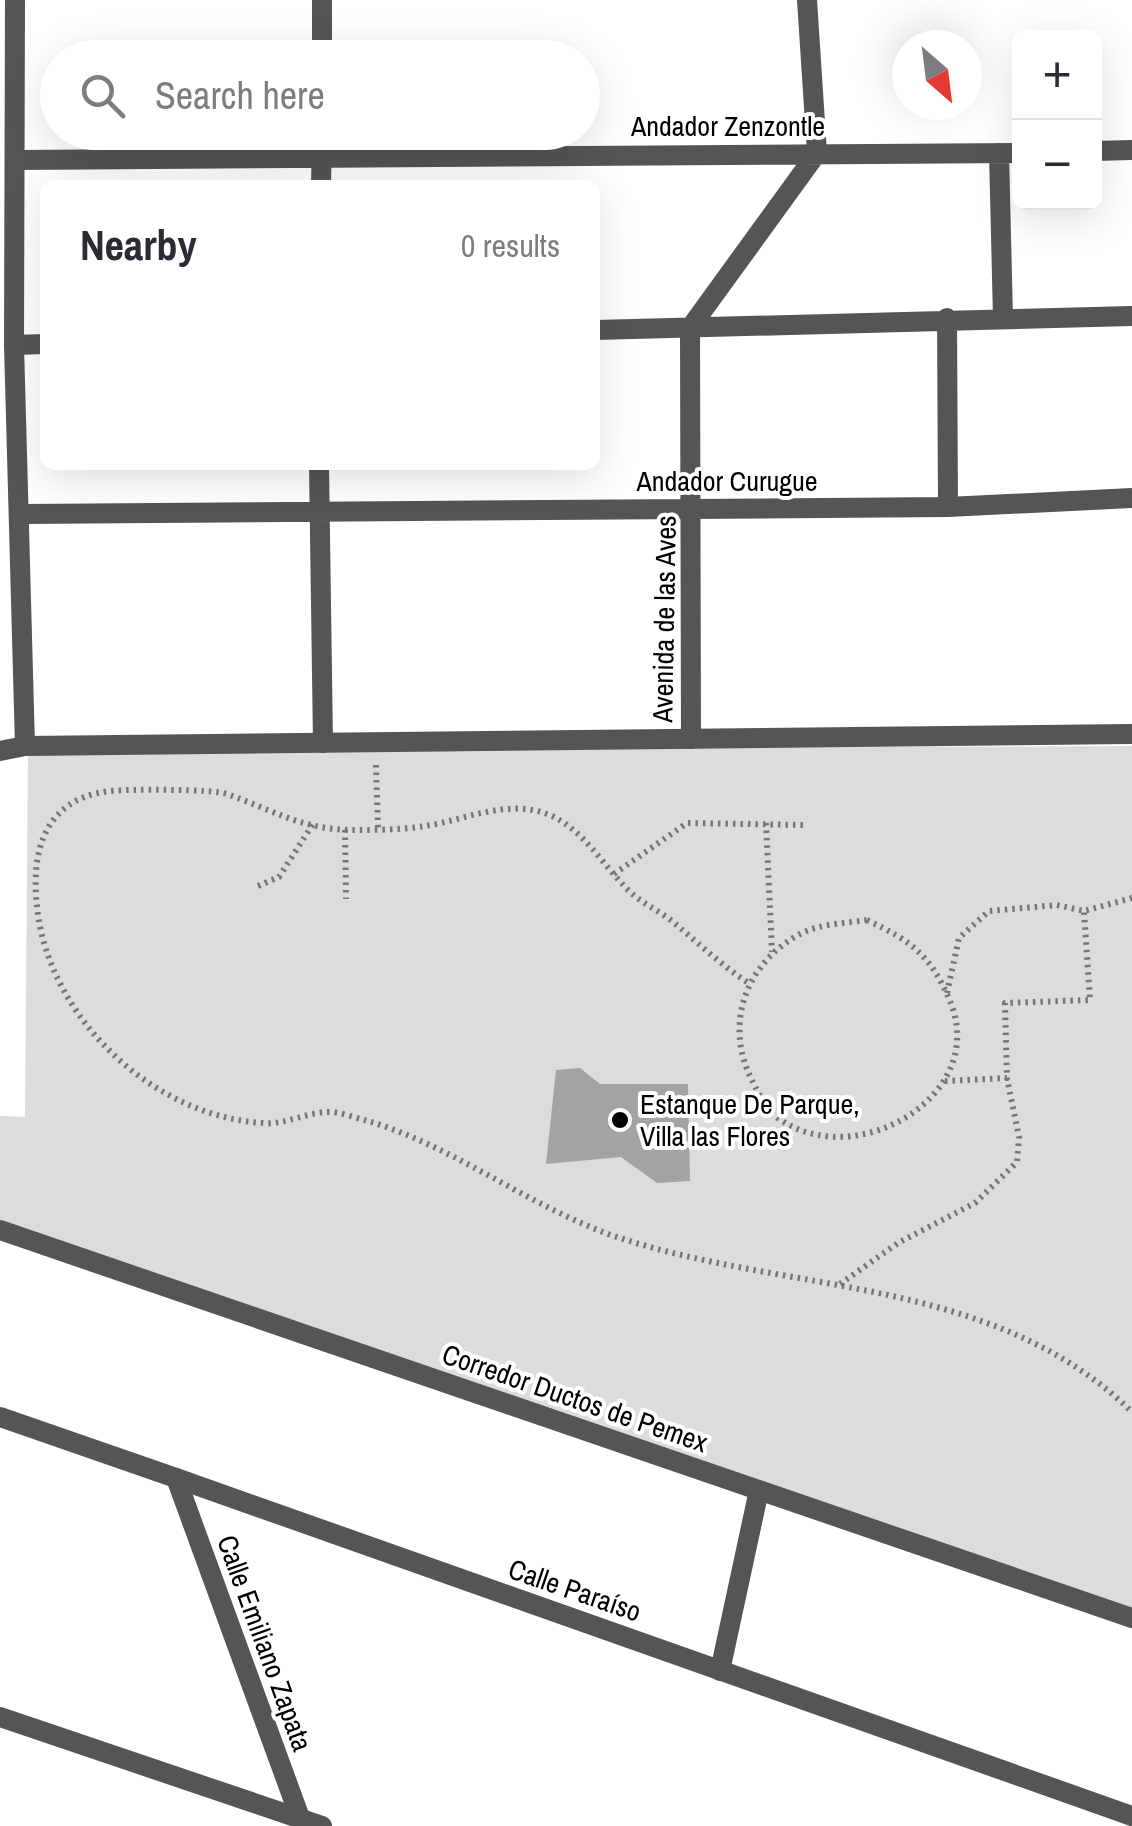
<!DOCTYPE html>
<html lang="en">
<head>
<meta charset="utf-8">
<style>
  body { margin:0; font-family:"Archivo Narrow",sans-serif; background:#f7f7f7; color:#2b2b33 }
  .controls { position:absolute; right:30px; top:30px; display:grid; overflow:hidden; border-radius:15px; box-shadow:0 10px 40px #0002 }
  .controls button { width:90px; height:90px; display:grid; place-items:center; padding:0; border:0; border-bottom:2px solid #e1e1e2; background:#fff; color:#2b2b33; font:50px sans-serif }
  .compass { position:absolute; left:892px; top:30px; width:90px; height:90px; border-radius:50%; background:#fff; box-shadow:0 10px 40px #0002; rotate:152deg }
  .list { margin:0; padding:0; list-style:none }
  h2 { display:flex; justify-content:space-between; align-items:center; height:130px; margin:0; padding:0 40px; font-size:42px }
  h2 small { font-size:32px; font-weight:400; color:#7c7c81 }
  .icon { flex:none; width:55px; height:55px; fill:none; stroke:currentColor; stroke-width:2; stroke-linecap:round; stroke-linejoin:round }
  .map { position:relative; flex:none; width:1132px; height:1826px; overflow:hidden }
  .search { position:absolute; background:#fff; box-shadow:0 10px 40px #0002; left:40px; top:40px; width:560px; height:110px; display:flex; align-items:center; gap:25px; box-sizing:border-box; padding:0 35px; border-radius:55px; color:#7c7c81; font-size:38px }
  .panel { position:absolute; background:#fff; box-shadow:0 10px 40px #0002; left:40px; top:180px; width:560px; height:290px; border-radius:15px }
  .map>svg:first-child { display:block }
  .green { fill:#dcdcdc }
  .water { fill:#a3a3a3 }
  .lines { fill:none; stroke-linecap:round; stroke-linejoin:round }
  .path { stroke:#777; stroke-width:6; stroke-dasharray:2.5 5; stroke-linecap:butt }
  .pedestrian { stroke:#555; stroke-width:20 }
  .minor { stroke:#555; stroke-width:20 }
  .tertiary { stroke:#555; stroke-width:20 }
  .poi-dot { fill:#000; stroke:#fff; stroke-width:4 }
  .labels { text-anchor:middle; stroke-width:8; stroke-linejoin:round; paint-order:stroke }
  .street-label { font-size:28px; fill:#000; stroke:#fff }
  .poi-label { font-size:28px; fill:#000; stroke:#fff; text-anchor:start }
</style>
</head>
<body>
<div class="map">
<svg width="1132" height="1826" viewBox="0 0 1132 1826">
  <rect width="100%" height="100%" fill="#fff"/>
  <path class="green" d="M1132 746V1618L0 1230V1116L25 1117 28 750Z"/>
  <path class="water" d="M580 1068 600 1084H688L690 1181 657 1183 621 1157 546 1164 556 1070Z"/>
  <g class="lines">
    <path class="path" d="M376 765 378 828
      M766 823 772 952
      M345 830 346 899
      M614 874 687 823 805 825
      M258 886 279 877 313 824
      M867 920C911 941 930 954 950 1001 990 1096 855 1174 778 1118 765 1108 756 1089 749 1074 725 1019 748 962 800 934 818 924 846 923 867 920Z
      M747 982C720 964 697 942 672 921 658 910 641 903 628 890 604 866 584 831 552 816 510 797 466 820 425 826 401 830 374 830 350 830 301 829 270 809 227 794 213 789 128 789 110 791 38 799 29 862 39 921 57 1025 157 1117 263 1123 284 1125 305 1113 326 1112 339 1111 355 1118 368 1121 453 1146 527 1205 611 1235 786 1295 991 1274 1132 1412
      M947 993 959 938 989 911 1057 905 1084 911 1132 898
      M945 1081 1007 1078 1005 1003 1090 1000 1084 911
      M840 1284 898 1243 975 1203 1017 1162 1019 1137 1007 1078"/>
    <path class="pedestrian" d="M0 751 25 746"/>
    <path class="minor" d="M322 58V0
      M1094 151 1132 150
      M999 153 1003 318
      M17 160 1020 153
      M321 185 322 132
      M947 318 948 507
      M595 330 1132 316
      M14 345 45 344
      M319 465 323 743
      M22 514 948 507 1132 498
      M691 739 690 328 817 153 807 0
      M0 1230 1132 1618
      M176 1478 1132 1816
      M720 1671 759 1490
      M0 1717 322 1826"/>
    <path class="tertiary" d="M15 0 14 345 25 746 1132 734
      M0 1417 176 1478 303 1826"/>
  </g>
  <circle class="poi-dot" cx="620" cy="1120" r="10"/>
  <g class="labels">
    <g class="street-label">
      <text x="728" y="136">Andador Zenzontle</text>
      <text x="727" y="491">Andador Curugue</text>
      <text transform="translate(664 619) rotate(-89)" y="10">Avenida de las Aves</text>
      <text transform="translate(575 1398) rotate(19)" y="10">Corredor Ductos de Pemex</text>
      <text transform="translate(575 1590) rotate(19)" y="10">Calle Paraíso</text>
      <text transform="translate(265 1643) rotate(70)" y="10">Calle Emiliano Zapata</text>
    </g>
    <g class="poi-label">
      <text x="640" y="1114">Estanque De Parque,<tspan x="640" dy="32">Villa las Flores</tspan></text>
    </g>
  </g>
</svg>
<div class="controls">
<button>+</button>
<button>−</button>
</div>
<svg class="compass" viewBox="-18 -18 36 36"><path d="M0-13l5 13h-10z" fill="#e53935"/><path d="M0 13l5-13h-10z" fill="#7c7c81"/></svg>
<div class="search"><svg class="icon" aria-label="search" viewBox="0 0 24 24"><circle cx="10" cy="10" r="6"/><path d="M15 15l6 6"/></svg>Search here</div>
<section class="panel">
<h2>Nearby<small>0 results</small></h2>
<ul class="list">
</ul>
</section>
</div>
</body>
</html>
